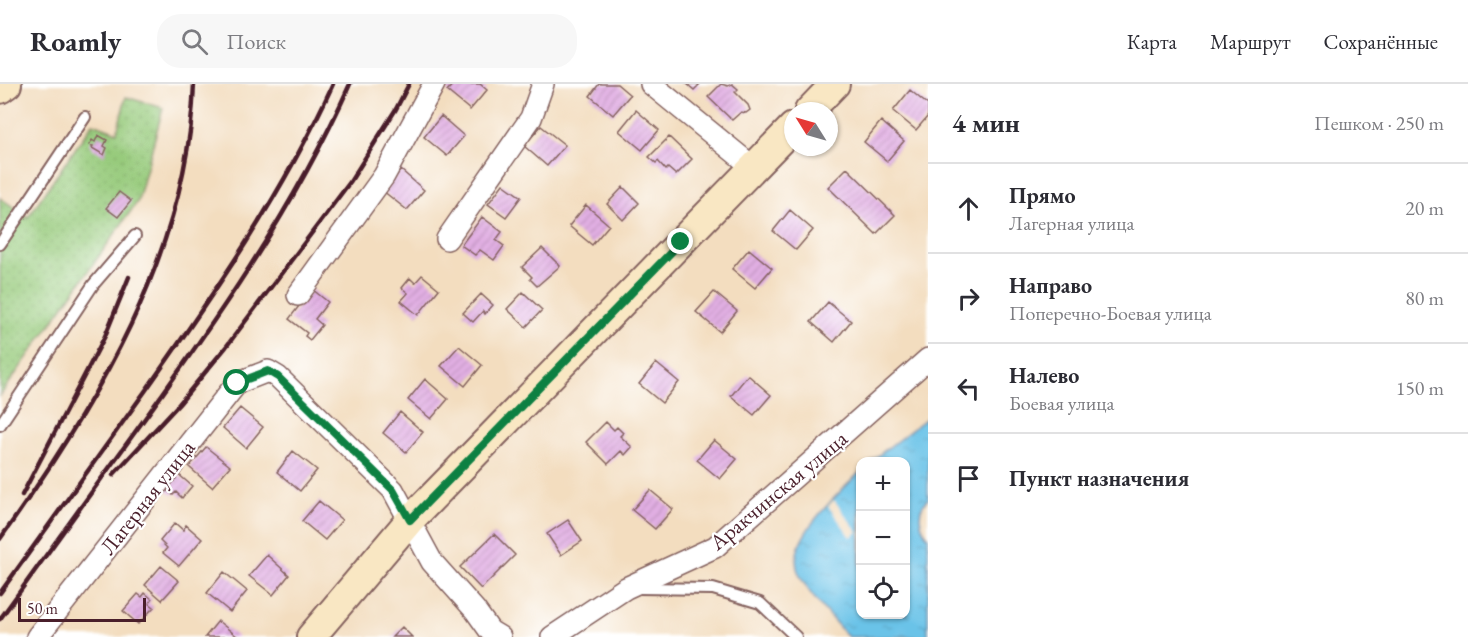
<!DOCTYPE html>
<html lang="ru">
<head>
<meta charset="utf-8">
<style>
  body { margin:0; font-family:"EB Garamond",serif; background:#f7f7f7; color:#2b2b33 }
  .controls { position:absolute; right:18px; bottom:18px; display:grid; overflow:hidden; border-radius:12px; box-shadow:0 2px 4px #0004 }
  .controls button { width:54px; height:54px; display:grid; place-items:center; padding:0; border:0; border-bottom:2px solid #e1e1e2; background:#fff; color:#2b2b33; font:30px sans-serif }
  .compass { position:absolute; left:784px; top:18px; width:54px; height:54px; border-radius:50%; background:#fff; box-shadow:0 2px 4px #0004; rotate:307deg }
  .scale { position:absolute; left:18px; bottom:15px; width:128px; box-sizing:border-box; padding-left:6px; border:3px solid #4a1f2b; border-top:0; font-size:16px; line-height:21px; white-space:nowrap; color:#4a1f2b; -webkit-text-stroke:4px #fff; paint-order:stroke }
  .stop { position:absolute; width:18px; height:18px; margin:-14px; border:4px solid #0b8043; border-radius:50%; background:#fff }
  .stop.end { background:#0b8043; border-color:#fff; box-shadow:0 2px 6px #0008 }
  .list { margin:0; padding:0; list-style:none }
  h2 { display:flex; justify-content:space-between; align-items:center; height:78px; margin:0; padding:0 24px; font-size:26px }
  h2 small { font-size:20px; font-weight:400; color:#7c7c81 }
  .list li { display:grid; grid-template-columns:39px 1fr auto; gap:18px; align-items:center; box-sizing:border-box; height:90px; padding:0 24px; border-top:2px solid #e1e1e2 }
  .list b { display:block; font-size:22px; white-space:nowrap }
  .list p { margin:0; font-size:20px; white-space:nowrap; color:#7c7c81 }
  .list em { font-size:20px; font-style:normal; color:#7c7c81 }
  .icon { flex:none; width:33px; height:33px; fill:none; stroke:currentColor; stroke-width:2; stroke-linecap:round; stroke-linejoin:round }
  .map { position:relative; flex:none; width:928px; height:553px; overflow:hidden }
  header { display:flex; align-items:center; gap:36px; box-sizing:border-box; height:84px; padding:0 30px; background:#fff; border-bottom:2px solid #e1e1e2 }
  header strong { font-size:28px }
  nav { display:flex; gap:33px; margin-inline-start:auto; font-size:21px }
  .search { width:420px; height:54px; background:#f7f7f7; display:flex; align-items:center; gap:15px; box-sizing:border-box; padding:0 21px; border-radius:24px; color:#7c7c81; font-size:22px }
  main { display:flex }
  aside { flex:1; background:#fff }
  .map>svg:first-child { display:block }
  .park { fill:url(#park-dots); stroke:#707554; stroke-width:1.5 }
  .water { fill:url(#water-ripples); stroke:#5a718a; stroke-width:1.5 }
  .pier { fill:#f3ddbf }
  .building { fill:url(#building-hatch) }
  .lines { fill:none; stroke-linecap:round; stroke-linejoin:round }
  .lane-casing { stroke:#85625f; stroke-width:14 }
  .street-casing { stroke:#85625f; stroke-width:24 }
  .secondary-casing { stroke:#85625f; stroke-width:32 }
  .lane { stroke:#fff; stroke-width:10 }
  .street { stroke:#fff; stroke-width:21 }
  .secondary { stroke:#f9e7c3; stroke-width:28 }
  .rail { stroke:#4a1f2b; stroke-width:4.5 }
  .route { stroke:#0b8043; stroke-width:8 }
  .labels { text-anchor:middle; stroke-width:4.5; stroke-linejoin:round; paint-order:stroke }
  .street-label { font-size:22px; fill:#4a1f2b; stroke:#fff }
</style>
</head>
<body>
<header>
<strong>Roamly</strong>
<div class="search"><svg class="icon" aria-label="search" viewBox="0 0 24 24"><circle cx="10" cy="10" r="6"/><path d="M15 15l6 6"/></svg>Поиск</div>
<nav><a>Карта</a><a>Маршрут</a><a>Сохранённые</a></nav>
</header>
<main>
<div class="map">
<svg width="928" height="553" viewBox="0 0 928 553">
  <defs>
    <pattern id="park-dots" width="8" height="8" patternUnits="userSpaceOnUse" patternTransform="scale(1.5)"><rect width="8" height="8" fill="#97cb7c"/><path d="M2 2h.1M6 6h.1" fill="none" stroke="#84ae6b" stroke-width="1.8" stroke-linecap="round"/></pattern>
    <pattern id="water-ripples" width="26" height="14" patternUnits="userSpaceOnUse" patternTransform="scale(1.5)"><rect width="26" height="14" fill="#6bc3e8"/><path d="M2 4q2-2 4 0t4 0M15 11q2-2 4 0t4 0" fill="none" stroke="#5ea7c7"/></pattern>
    <pattern id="building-hatch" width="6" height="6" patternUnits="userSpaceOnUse" patternTransform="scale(1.5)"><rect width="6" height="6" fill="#e1afe3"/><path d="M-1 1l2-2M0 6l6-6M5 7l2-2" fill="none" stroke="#c396c3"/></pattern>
  </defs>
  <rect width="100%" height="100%" fill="#fff"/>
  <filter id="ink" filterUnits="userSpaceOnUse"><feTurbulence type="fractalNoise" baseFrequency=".0167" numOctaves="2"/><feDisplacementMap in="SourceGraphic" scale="12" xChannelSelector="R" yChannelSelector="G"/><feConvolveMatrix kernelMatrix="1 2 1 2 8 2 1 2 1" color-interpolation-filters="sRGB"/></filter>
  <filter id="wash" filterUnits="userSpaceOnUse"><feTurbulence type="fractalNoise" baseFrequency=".008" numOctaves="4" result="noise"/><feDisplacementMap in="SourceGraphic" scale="24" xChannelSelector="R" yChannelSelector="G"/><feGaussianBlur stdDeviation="1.35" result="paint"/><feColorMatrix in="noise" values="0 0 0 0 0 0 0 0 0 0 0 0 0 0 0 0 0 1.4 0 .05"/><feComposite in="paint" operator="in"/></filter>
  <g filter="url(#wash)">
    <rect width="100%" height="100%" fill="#f3ddbf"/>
    <path class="park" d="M126 13 163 24 138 117 0 312V114L28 133 93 39 117 48Z"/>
    <path class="water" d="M928 333V415C916 426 919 441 928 453V553H848C832 534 810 513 799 490 783 457 839 410 860 388V530H906V378L871 377Z"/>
    <path class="pier" d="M834 416 858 448 851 453 828 422Z"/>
    <g id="blocks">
      <path class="building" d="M453 0H480L487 6 470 26 447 7Z
        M599 0H617L630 11 613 31 590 12Z
        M687 0H700L694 6Z
        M721 0 728 2 732 0 738 5 735 8 748 21 750 26 746 29 741 28 732 36 708 13Z
        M910 6 928 21V32L916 46 893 27Z
        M636 26 659 46 642 66 619 47Z
        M441 32 464 52 447 72 424 53Z
        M881 37 904 57 887 77 864 58Z
        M541 42 565 61 547 82 524 62Z
        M98 51 107 56 104 62 107 64 104 71 92 64 93 62 89 61 92 56 95 58Z
        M669 53 692 75 676 91 668 84 666 86 658 77 656 79 649 73Z
        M847 84 895 131 876 150 828 103Z
        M401 86 424 106 407 126 383 107Z
        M503 100 521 113 506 133 488 120Z
        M623 103 639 119 623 136 607 120Z
        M119 108 131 117 118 133 106 124Z
        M586 121 609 141 592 161 569 142Z
        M790 126 813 146 796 166 773 147Z
        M482 133 502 148 496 156 504 162 494 176 480 166 475 171 461 161Z
        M542 164 560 182 537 202 530 195 532 193 522 183Z
        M749 165 772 184 755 204 732 185Z
        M422 191 439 205 418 231 401 217 408 209 402 204 410 194 415 199Z
        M312 205 328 218 315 235 322 241 310 256 305 252 307 249 289 235Z
        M523 208 542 226 526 243 507 225Z
        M714 208 737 227 720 248 696 228Z
        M481 210 493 221 485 230 483 227 473 238 463 229Z
        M828 218 851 237 834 258 811 238Z
        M459 262 482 281 465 302 441 282Z
        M656 279 679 298 662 319 639 300Z
        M748 291 771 311 754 331 731 312Z
        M425 295 448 315 431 335 408 316Z
        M240 324 263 343 246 364 223 344Z
        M400 328 423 348 406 368 383 349Z
        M606 338 614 346 617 343 623 349 620 352 632 363 625 371 621 367 608 380 586 358Z
        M714 356 737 375 720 395 697 376Z
        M206 363 230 382 212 403 189 383Z
        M293 367 317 386 300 407 277 388Z
        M177 389 192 402 182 414 176 408 173 411 164 404Z
        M650 406 673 425 655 445 632 426Z
        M319 417 342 436 325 456 302 437Z
        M568 436 582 457 561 471 547 450Z
        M175 439 183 446 186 441 202 455 179 482 163 469 167 464 160 457Z
        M494 450 515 471 481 505 460 483Z
        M267 471 289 491 273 511 249 492Z
        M161 482 179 497 162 516 145 501Z
        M224 488 247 507 230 528 207 509Z
        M145 509 152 515 149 519 154 523 138 540 123 527 138 510 142 513Z
        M218 537 238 553H205Z
        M402 543 412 553H392Z"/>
    </g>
  </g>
  <g filter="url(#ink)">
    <use href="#blocks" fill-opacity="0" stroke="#85625f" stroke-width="1.5"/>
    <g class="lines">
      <g class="lane-casing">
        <path id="lane" d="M0 160 85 33
          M0 341 93 201 135 152
          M638 504 713 505 760 519 796 553"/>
      </g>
      <g class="street-casing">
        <path id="street" d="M651 0 754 84
          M447 155 531 34 543 0
          M298 211 384 92 434 0
          M37 553 237 299 268 287 278 293 393 406 432 478 475 526 490 547 500 553
          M552 553 626 504 715 463 928 275"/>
      </g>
      <g class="secondary-casing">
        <path id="secondary" d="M0 5 7 0
          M809 27 835 0
          M311 553 410 436 793 43"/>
      </g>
      <use href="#lane" class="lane"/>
      <use href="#street" class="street"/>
      <use href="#secondary" class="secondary"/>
      <path class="rail" d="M113 391 179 320 226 263 350 98 396 25 409 0
        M22 411 105 252 129 193
        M0 455C96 321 188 169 194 0
        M0 509C49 441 97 374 146 306 215 208 283 110 333 0
        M0 535C44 475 87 415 130 355 212 242 293 128 350 0"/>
    </g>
  </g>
  <g class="lines" filter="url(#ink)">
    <path class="route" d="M237 299 268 287 278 293 393 406 410 436 681 158"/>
  </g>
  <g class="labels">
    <g class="street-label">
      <text transform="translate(778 406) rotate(-40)" y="8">Аракчинская улица</text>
      <text transform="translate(147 413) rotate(-52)" y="8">Лагерная улица</text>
    </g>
  </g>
</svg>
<div class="controls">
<button>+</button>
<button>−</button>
<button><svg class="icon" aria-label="locate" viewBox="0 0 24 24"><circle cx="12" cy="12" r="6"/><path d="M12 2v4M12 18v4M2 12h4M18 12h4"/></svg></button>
</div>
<svg class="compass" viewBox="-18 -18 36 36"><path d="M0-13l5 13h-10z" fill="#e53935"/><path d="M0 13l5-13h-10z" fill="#7c7c81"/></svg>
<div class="scale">50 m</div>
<div class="stop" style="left:237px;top:299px"></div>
<div class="stop end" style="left:681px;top:158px"></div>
</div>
<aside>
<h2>4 мин<small>Пешком · 250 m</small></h2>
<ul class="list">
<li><svg class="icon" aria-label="ahead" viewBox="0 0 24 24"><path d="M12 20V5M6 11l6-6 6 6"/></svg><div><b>Прямо</b><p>Лагерная улица</p></div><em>20 m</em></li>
<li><svg class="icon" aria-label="right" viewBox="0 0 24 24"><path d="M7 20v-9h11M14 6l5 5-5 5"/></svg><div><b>Направо</b><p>Поперечно-Боевая улица</p></div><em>80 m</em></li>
<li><svg class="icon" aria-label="left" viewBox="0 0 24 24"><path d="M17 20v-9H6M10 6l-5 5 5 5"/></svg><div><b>Налево</b><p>Боевая улица</p></div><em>150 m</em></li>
<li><svg class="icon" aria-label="arrive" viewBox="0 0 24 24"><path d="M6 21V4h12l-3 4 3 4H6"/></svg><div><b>Пункт назначения</b></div></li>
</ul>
</aside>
</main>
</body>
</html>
